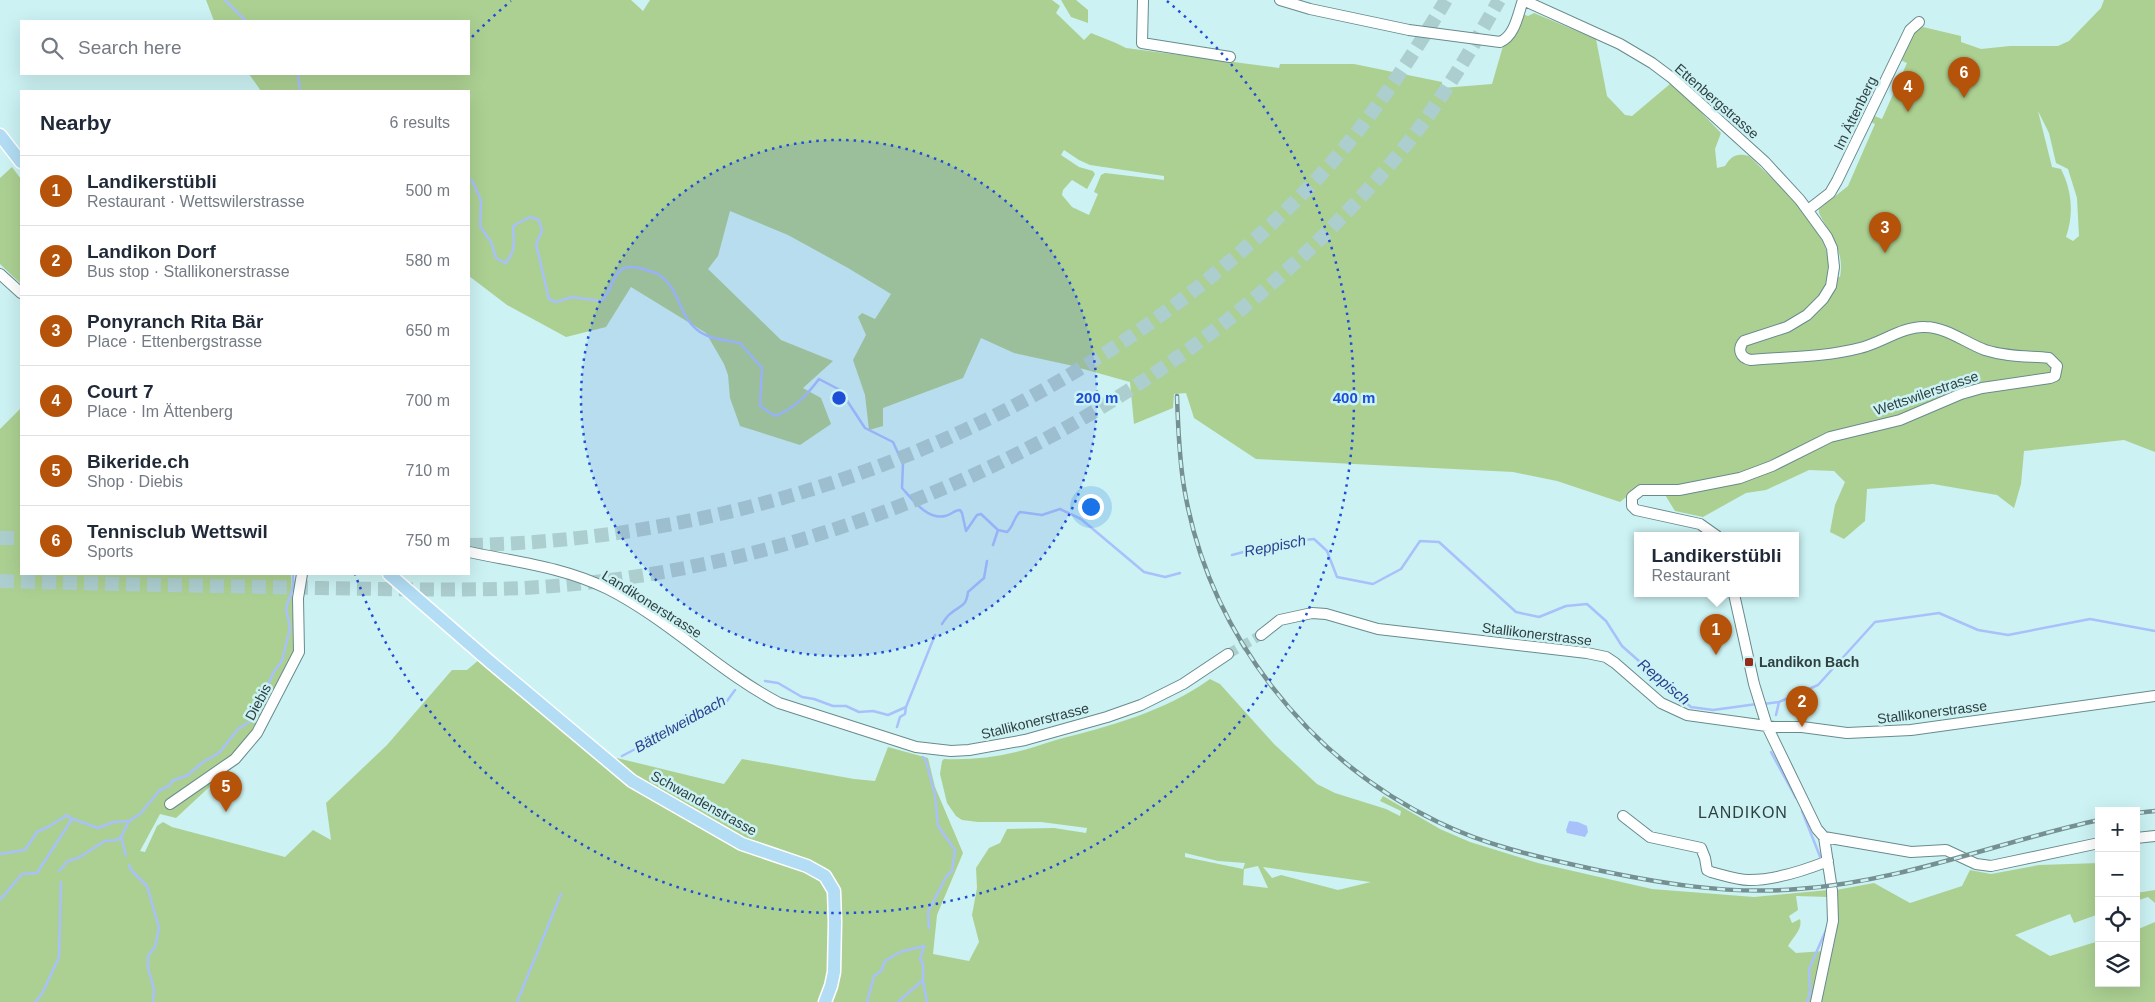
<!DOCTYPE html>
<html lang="en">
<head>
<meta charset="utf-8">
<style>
  body { margin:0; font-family:Arial,sans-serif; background:#f6f6f7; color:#1f2937 }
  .controls { position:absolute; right:15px; bottom:15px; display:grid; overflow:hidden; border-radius:0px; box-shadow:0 5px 20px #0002 }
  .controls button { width:45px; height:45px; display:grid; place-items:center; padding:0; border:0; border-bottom:1px solid #e0e1e3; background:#fff; color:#1f2937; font:25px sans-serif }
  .you { position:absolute; left:1090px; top:506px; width:18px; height:18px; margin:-12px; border:4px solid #fff; border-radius:50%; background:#1a73e8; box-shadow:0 0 0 8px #1a73e833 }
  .badge { display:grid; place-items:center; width:32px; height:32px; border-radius:50%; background:#b45309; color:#fff; font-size:16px; font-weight:700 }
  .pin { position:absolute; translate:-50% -41px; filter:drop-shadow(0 1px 2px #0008) }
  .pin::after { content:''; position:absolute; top:26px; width:18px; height:15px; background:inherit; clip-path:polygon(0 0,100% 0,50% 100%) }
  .popup { position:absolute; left:1634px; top:532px; width:165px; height:65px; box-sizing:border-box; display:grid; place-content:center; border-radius:0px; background:#fff; filter:drop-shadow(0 1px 4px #0005); font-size:16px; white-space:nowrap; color:#747a83 }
  .popup b { font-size:19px; color:#1f2937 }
  .popup::after { content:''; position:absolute; left:50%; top:100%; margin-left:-10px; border:10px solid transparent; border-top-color:#fff }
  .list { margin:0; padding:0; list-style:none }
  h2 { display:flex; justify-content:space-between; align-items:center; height:65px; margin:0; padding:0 20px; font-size:21px }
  h2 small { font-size:16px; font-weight:400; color:#747a83 }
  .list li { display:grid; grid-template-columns:32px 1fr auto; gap:15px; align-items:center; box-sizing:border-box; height:70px; padding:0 20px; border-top:1px solid #e0e1e3 }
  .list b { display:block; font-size:19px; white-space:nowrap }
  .list p { margin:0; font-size:16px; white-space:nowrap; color:#747a83 }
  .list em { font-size:16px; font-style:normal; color:#747a83 }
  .icon { flex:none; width:28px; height:28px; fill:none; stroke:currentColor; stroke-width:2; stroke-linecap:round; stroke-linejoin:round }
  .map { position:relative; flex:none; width:2155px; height:1002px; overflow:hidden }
  .search { position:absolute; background:#fff; box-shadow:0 5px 20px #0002; left:20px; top:20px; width:450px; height:55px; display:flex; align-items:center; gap:12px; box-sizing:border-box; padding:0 18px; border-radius:0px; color:#747a83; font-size:19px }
  .panel { position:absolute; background:#fff; box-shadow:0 5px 20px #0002; left:20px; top:90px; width:450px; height:485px; border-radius:0px }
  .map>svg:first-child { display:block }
  .green { fill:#acd092; fill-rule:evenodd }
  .water { fill:#a8c1fb }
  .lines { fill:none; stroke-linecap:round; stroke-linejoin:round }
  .stream { stroke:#a8c1fb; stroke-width:2.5 }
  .minor-tunnel { stroke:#adcecf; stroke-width:10; stroke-dasharray:10 5; stroke-linecap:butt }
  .highway-tunnel { stroke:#adcecf; stroke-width:14; stroke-dasharray:14 7; stroke-linecap:butt }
  .minor-casing { stroke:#688b8c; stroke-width:12 }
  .major-casing { stroke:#fff; stroke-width:15 }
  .minor { stroke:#fff; stroke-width:10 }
  .major { stroke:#b2ddf4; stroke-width:12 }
  .rail-casing { stroke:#768f90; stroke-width:4.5 }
  .rail { stroke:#ccf2f3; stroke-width:2.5; stroke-dasharray:8; stroke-linecap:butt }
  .ring { fill:none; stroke:#1d4ed8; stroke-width:2.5; stroke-dasharray:2.5 5 }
  .poi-dot { fill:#952b1a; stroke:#ccf2f3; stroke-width:2 }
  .labels { text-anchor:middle; stroke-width:5; stroke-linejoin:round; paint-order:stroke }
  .street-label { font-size:14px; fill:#303f40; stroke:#ccf2f3 }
  .poi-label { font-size:14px; font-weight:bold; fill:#303f40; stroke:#ccf2f3; text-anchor:start }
  .water-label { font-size:15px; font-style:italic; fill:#274193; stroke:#ccf2f3 }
  .quarter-label { font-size:16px; letter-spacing:1px; fill:#303f40; stroke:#ccf2f3 }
  .centre { fill:#1d4ed8; stroke:#ccf2f3; stroke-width:2.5 }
  .ring-label { font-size:15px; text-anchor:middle; font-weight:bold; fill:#1d4ed8; stroke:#ccf2f3; stroke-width:5; stroke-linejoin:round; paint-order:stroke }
</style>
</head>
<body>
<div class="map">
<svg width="2155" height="1002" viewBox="0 0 2155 1002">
  <rect width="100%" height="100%" fill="#ccf2f3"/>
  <path class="green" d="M206 0H631L643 11 650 0H1052L1060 6 1056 13 1084 40 1091 33 1116 43 1126 48 1279 68 1280 64H1354L1442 82V88L1492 84 1503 46 1512 38 1523 14 1528 16 1534 13 1596 39 1607 96 1625 115 1632 116 1670 84 1691 102 1721 133 1715 149 1717 168 1725 166C1732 155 1737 153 1749 156 1775 182 1816 217 1827 253 1829 261 1828 268 1827 276L1840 277C1845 251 1830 235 1819 213V209L1848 186 1875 124 1869 121 1872 115 1882 119 1907 63 1898 59 1912 32 1923 27 1961 36V42L1981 49 2010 46H2058L2069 41 2101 8 2104 0H2155V452L2124 440 2024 451 2021 484 2014 508 1997 495 1933 484 1867 489 1865 521 1844 539 1830 532 1835 505 1845 482 1834 471 1809 470 1766 490 1746 493 1703 517 1675 511 1662 490 1630 494 1620 502 1557 481 1513 472 1256 459 1194 418 1186 393 1174 394 1173 408 1134 424 1130 382 1069 365 1014 353 981 338 963 378 883 408V426L869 430 865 395 853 360 866 335 858 317 862 313 875 319 891 294 848 268 788 235 730 211 718 256 708 269 781 340 833 361 803 388 821 398 831 424 800 445 740 426 730 398 728 375 724 364 706 333 631 287 606 327 566 337 507 305 469 276V91H261L249 74H469V21H214ZM2038 111 2049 133 2056 163 2068 169 2077 198 2079 236 2073 241 2066 237C2074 214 2072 191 2061 169L2052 167ZM1064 150 1079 160 1090 165 1164 176V180L1105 173 1101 175 1094 192 1098 194 1089 215 1072 207 1062 195 1063 190 1072 180 1087 189 1095 174 1093 171 1079 167 1061 155Z
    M1061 0H1076L1088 10V23L1071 17Z
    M12 167 21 179V284L0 264V178Z
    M21 408V574H291L295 658 233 765 176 818 160 814 140 851 145 852 157 826 163 822 172 827 285 857 313 830 331 840 326 803 387 745 452 670H467L480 659 609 767 617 758 724 784 742 759 854 779 875 781 888 747 928 758 935 787 963 853 937 915 933 954 969 961 979 942 972 915 977 888 976 868 989 848 1000 843 1007 829 1054 828 1086 833 1087 828 1041 822H978L962 820 956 816 947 803 940 774 942 761 944 759C968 760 992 758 1016 752 1029 749 1042 744 1056 740 1110 726 1164 712 1210 679L1220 684 1274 744 1317 784 1335 793 1386 809 1400 816 1401 811 1380 801 1383 796 1440 829 1470 842 1538 863 1652 889 1754 897 1828 890V897L1796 896 1798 910 1789 916 1792 923 1800 919C1803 929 1793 937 1788 946L1796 953 1824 951 1812 1002H0V429ZM1185 853 1218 861 1245 863 1243 869 1185 857ZM1258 866 1268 888 1243 885 1244 869ZM1263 867 1370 882H1371L1338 890 1281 875 1272 878Z
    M2099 863V914L2074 923 2070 914 2015 935 2050 956 2099 941V983H2136V930L2155 922V1002H1819L1836 890 1874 883 1910 903 1962 886 1970 870 1991 874 2039 865Z
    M2155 890V903L2148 897 2136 901V893Z"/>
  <path class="water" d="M1569 821 1578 822 1587 826 1588 832 1585 837 1567 833 1566 830Z"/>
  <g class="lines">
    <path class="stream" d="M225 0 246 21
      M298 74 300 91
      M469 179 473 182 481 201 480 226 491 242 496 258 505 263C516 253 514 241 513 226L530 217 539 220 542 231 536 244 549 299 556 302 572 297 601 301C612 293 610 279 621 270 627 265 636 267 643 269 649 271 656 272 661 276 681 292 679 318 700 332 712 340 727 340 740 343L762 368 760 406 775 416C794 409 807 395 819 379L840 390 865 428 893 442 903 464 902 488C912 499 927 520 945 516 951 515 954 510 960 510L962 513 966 531 977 515 981 514 998 530 1007 532C1014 526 1013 518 1020 512L1042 515 1060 509 1081 519 1144 572 1165 577 1180 573
      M993 545 998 530
      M1232 555 1278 543 1314 539 1327 551 1337 577 1373 584 1401 569 1420 541 1439 542 1516 612 1539 617 1566 606 1587 604 1606 621 1622 646 1691 707 1713 710 1757 704
      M942 624C944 621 947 616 950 614 960 605 966 608 968 592L984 578 987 561
      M765 681 778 683 802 697 814 699 833 706H846L859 712 873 711 888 715 906 707 935 635
      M1763 704 1779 702 1818 685 1875 622 1939 613 1978 630 2008 635 2090 619 2155 631
      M1776 715 1779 702
      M897 727 900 717 905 714 906 707
      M1771 752 1796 798
      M622 756 727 701 735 690
      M923 757 926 761 935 795 938 826 955 850 952 871 946 877 928 912 929 928
      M1802 811 1821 859
      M0 854 25 850 37 832 50 826 67 815 70 818 98 828 114 822 129 821 140 814 160 790 169 786 172 781 188 775 203 762 219 753 238 729 254 719 273 673 282 661 290 628 286 608 293 587V574
      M126 856 121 837 129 821
      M129 865 131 870 147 886 159 928 155 947 148 956V968L154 989 153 1002
      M59 871 68 861 78 858 105 841 117 840 121 837
      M0 900 22 874 37 873 72 819
      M923 981 927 1002
      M35 1002 42 994 59 957 61 882
      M517 1002 561 894
      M867 1002 874 976 881 971 885 961 900 952 924 946
      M898 1002 923 980V964L920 959 924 947
      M1807 1002 1810 993 1809 969 1827 928"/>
    <path class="minor-tunnel" d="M1228 654 1261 635"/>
    <path class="highway-tunnel" d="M0 538H21
      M469 545C782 539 1093 411 1311 185 1364 130 1407 65 1446 0
      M0 581C106 584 212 586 318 588 387 589 456 591 524 588 857 570 1196 404 1406 145 1442 100 1471 50 1499 0"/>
    <g class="minor-casing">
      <path id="minor" d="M1143 0 1142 43 1230 57
        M1280 0 1310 9 1409 30 1500 42C1515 36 1518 14 1523 0
        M1523 0 1620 44 1652 63 1672 78 1765 162 1800 200 1827 237 1832 248 1834 267 1831 286 1823 299 1807 315 1787 327 1744 341C1737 349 1740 358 1751 360 1786 357 1826 357 1860 348 1881 343 1903 326 1925 327 1946 327 1966 343 1985 350 2007 357 2027 356 2049 358L2057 366 2055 376 2050 378 1982 388 1961 394 1900 420 1830 437 1772 466 1740 478 1679 490H1641L1632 497V506L1636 510 1700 524 1717 536
        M1808 210 1830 193 1837 181 1910 30 1919 22
        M0 274 21 293
        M469 552C516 562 564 567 608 589 669 620 718 671 779 703L916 747 951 751 969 750 1025 740 1107 717 1141 705 1183 684 1228 654
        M1734 594 1754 684 1767 726 1817 829 1824 837 1911 852 1946 850 1976 864 1991 866 2099 843
        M1261 635 1280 620 1312 613 1326 614 1378 629 1587 653 1606 657 1615 663 1661 703 1687 715 1774 727H1802L1847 733 1911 730 2155 696
        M170 804 235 759 257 733 299 652 298 598 302 574
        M1623 816 1650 837 1701 848 1705 858 1707 870 1711 872C1723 875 1737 880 1749 880 1776 880 1803 871 1828 861
        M1824 837 1831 883
        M2136 838 2155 836
        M1816 1002 1833 921 1832 890"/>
    </g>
    <g class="major-casing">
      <path id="major" d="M0 135 21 162
        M389 574 489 661 632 781 742 844 807 866 825 876 834 891 835 922 834 972 831 986 825 1002"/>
    </g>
    <use href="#minor" class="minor"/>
    <use href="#major" class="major"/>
    <g class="rail-casing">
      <path id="rail" d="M1177 396C1178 427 1179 457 1184 487 1208 632 1307 759 1438 822 1485 845 1537 857 1588 868 1657 883 1727 895 1798 889 1901 882 1998 842 2099 820
        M2136 813 2155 811"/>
    </g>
    <use href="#rail" class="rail"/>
  </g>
  <circle cx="839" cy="398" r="258" fill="#1d4ed8" fill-opacity=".12"/>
  <g class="ring">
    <circle cx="839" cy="398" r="258"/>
    <path d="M472 37A515 515 0 0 1 511 1M1167 1A515 515 0 1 1 355 574"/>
  </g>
  <rect class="poi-dot" x="1744" y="657" width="10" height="10" rx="2.5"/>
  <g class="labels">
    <g class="street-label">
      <text transform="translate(1717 101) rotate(41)" y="5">Ettenbergstrasse</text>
      <text transform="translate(1855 113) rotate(-64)" y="5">Im Ättenberg</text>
      <text transform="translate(1926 393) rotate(-19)" y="5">Wettswilerstrasse</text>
      <text transform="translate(652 604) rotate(32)" y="5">Landikonerstrasse</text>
      <text transform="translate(1537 634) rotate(7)" y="5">Stallikonerstrasse</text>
      <text transform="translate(258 702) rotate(-62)" y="5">Diebis</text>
      <text transform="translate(1932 712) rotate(-7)" y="5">Stallikonerstrasse</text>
      <text transform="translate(1035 721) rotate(-14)" y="5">Stallikonerstrasse</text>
      <text transform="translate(704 803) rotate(29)" y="5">Schwandenstrasse</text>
    </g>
    <g class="poi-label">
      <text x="1759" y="667">Landikon Bach</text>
    </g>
    <g class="water-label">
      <text transform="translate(1275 546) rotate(-11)" y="5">Reppisch</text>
      <text transform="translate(1664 682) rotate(40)" y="5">Reppisch</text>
      <text transform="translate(680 724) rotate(-29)" y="5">Bättelweidbach</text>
    </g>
    <g class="quarter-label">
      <text x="1743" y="818">LANDIKON</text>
    </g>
  </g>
  <circle cx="839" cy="398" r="8" class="centre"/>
  <g class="ring-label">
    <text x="1097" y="403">200 m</text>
    <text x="1354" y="403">400 m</text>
  </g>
</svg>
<div class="controls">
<button>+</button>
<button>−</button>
<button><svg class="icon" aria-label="locate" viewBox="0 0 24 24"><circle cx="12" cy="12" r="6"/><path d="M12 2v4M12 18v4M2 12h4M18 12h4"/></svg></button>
<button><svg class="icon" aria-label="layers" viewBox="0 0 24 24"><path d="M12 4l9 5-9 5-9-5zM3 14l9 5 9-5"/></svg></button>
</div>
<div class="you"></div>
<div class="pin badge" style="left:1716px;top:655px">1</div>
<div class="popup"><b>Landikerstübli</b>Restaurant</div>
<div class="pin badge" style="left:1802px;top:727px">2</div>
<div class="pin badge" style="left:1885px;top:253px">3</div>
<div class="pin badge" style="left:1908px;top:112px">4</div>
<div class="pin badge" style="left:226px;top:812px">5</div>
<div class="pin badge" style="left:1964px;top:98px">6</div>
<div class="search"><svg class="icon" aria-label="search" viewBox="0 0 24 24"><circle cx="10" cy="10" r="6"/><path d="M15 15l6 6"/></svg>Search here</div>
<section class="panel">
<h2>Nearby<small>6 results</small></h2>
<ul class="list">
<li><span class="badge">1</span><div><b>Landikerstübli</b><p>Restaurant · Wettswilerstrasse</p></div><em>500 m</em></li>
<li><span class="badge">2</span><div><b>Landikon Dorf</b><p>Bus stop · Stallikonerstrasse</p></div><em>580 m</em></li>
<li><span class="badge">3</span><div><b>Ponyranch Rita Bär</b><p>Place · Ettenbergstrasse</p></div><em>650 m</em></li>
<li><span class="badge">4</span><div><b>Court 7</b><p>Place · Im Ättenberg</p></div><em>700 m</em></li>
<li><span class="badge">5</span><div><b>Bikeride.ch</b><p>Shop · Diebis</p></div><em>710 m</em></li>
<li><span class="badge">6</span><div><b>Tennisclub Wettswil</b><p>Sports</p></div><em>750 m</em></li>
</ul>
</section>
</div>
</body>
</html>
